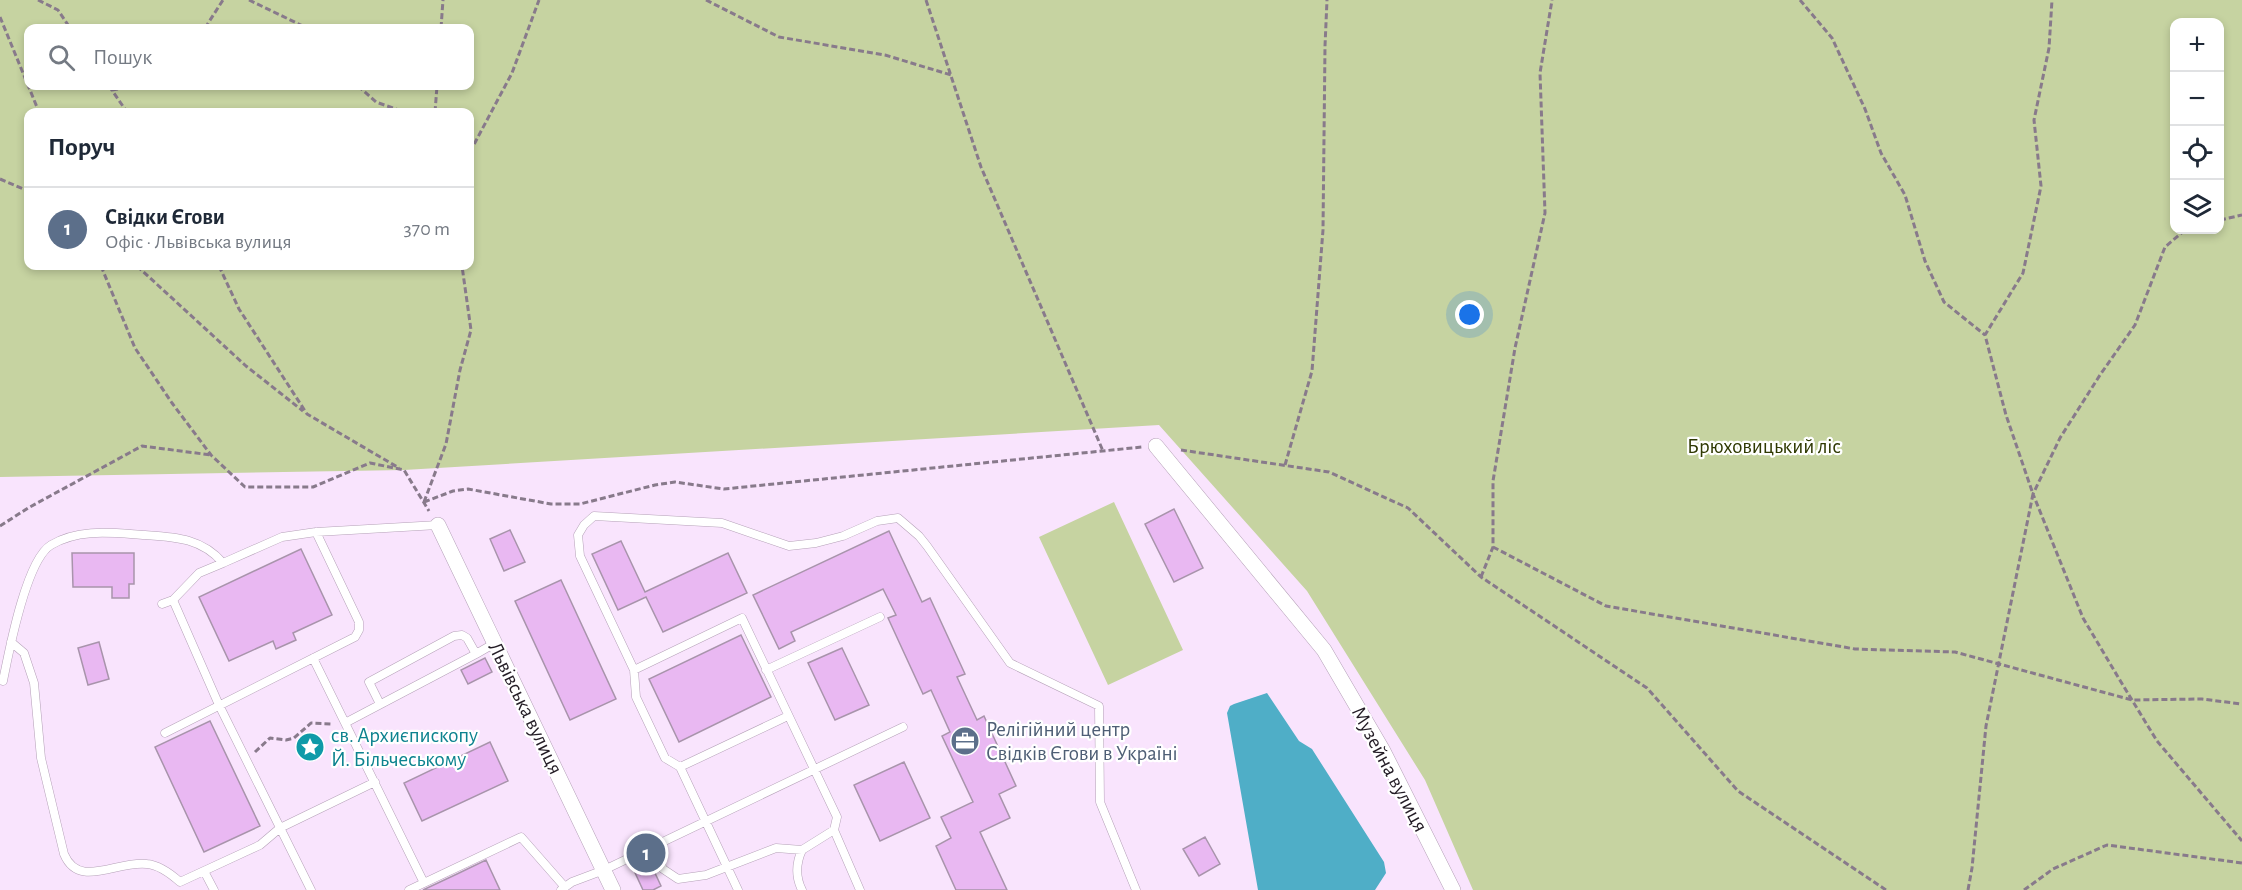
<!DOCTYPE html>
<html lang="uk">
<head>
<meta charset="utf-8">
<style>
  body { margin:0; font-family:"Alegreya Sans",sans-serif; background:#f6f6f7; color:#1f2937 }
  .controls { position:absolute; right:18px; top:18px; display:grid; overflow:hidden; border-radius:12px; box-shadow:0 3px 9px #0003 }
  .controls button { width:54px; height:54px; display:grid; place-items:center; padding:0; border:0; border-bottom:2px solid #e0e1e3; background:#fff; color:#1f2937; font:30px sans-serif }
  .you { position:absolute; left:1470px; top:315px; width:21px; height:21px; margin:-15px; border:4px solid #fff; border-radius:50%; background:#1a73e8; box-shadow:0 0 0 9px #1a73e833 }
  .badge { display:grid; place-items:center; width:39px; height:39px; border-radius:50%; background:#ba2d62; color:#fff; font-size:20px; font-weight:700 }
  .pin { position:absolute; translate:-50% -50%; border:3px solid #fff; box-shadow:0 2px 6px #0006 }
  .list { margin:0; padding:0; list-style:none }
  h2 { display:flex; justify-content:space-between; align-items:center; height:78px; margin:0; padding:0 24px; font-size:26px }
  h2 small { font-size:20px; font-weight:400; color:#747a83 }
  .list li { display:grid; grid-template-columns:39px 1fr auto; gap:18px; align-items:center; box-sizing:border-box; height:84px; padding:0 24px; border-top:2px solid #e0e1e3 }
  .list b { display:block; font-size:22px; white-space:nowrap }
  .list p { margin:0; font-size:20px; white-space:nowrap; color:#747a83 }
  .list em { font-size:20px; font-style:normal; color:#747a83 }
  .icon { flex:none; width:33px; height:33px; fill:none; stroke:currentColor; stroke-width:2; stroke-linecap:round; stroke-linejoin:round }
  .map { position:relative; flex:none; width:2242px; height:890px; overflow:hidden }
  .search { position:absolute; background:#fff; box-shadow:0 3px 9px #0003; left:24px; top:24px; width:450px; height:66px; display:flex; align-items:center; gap:15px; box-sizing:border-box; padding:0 21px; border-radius:12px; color:#747a83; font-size:22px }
  .panel { position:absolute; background:#fff; box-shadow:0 3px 9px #0003; left:24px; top:108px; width:450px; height:162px; border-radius:12px }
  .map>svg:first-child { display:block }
  .green { fill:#c6d3a1; fill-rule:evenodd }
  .water { fill:#4faec7 }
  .building { fill:#e9b8f2; stroke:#a894ab; stroke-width:1.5 }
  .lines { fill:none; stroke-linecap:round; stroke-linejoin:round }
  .lane-casing { stroke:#b5a1b8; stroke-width:9 }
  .street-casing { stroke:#b5a1b8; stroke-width:16 }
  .path { stroke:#887a8b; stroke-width:3; stroke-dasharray:6 3; stroke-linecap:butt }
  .lane { stroke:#fff; stroke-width:8 }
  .street { stroke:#fff; stroke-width:15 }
  .labels { text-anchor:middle; stroke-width:4.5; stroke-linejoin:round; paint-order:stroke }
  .park-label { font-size:21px; fill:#2f3902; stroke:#fff }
  .street-label { font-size:21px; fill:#231c25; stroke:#fff }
  .service-label { font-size:21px; fill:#4e5e75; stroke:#fff; text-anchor:start }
  .culture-label { font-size:21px; fill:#0d838f; stroke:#fff; text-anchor:start }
</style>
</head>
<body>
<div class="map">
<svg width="2242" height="890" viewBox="0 0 2242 890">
  <rect width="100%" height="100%" fill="#f9e4fd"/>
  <path class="green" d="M0 0H2242V890H1473L1425 780 1307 591 1159 425 404 470 0 477ZM2174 22H2220V230H2174ZM28 28H470V86H28ZM28 112H470V266H28Z
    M1114 502 1183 650 1108 685 1039 537Z"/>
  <path class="water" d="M1267 693 1299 741 1312 749 1384 862 1386 873 1375 890H1258L1227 713 1230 706 1234 704Z"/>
  <path class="building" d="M1174 509 1203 568 1174 582 1145 524Z
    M510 530 525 562 504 571 490 539Z
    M889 531 922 602 930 598 965 674 957 677 977 720 984 716 1016 786 999 794 1010 818 980 832 1007 890H956L936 846 951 838 941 817 973 802 942 736 950 732 931 690 923 694 888 618 896 615 883 589 791 632 795 641 779 649 753 595Z
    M621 541 645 592 728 553 747 593 663 632 646 597 618 610 592 554Z
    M301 549 332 615 293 633 296 640 276 649 273 641 229 661 199 597Z
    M72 553H134V584H129V598H112V587H73Z
    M561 580 616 699 570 720 515 601Z
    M741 635 771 697 679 742 649 679Z
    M99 642 109 679 88 685 78 648Z
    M842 648 869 705 835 720 808 663Z
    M485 658 492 672 468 684 461 670Z
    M210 721 260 826 204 852 155 747Z
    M490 742 508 781 422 821 404 783Z
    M904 762 930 818 880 841 854 785Z
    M1205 837 1220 864 1199 876 1183 849Z
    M647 856 661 886 653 890H643L631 864Z
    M486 860 500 890H423L457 874Z"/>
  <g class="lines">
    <g class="lane-casing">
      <path id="lane" d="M173 600 219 705 311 890
        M162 604 173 600 199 573 223 563
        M11 642 24 653 34 683 41 758 64 854C79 890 117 860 147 864 159 865 171 874 180 882L260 845 280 828 375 782
        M476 654 495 643
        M313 658 424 883
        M634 670 742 618 837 817 834 830 802 850 776 848 706 875 678 879 663 869 653 847
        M766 670 880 617
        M3 681C9 651 26 560 51 545 79 528 113 533 145 535 175 537 202 538 223 563L282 537 316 532 438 525
        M345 723 476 654 467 638 462 635 454 636 369 682 380 704
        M165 733 355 637 359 630V622L316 532
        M680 767 788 716
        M834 830 860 890
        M204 871 214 890
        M409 890 521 837 564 886
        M561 890 572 882 604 870 903 727
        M738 890 680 767 665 758 636 697 634 670 580 556 578 535 584 525 594 516 722 523 789 546 816 543 843 536 877 521 898 518 919 536 927 546 1010 663 1099 706 1100 802 1136 890
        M802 890C795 876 796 863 802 850"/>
    </g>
    <g class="street-casing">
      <path id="street" d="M1156 446 1324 650 1383 751 1453 890
        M438 525 613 890"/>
    </g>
    <path class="path" d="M38 0 58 10 70 28
      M249 0 307 28
      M706 0 779 37 885 55 951 75
      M926 0 981 167 1103 451
      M1800 0 1832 38 1865 109 1881 153 1905 195 1925 261 1944 302 1985 335
      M0 17 39 112
      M205 28 223 0
      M441 28 443 0
      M109 86 127 112
      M358 86 376 102 404 112
      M112 90 135 86
      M435 112 437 86
      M470 152 512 73 539 0
      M0 179 28 191
      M2220 220 2242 215
      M2185 230 2165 247 2135 325 2100 375 2060 438 2033 494 2083 618 2118 677 2157 741 2242 841
      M101 266 135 348 172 403 211 455 245 487H313L370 463 404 470 429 511
      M137 266 246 366 303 411
      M219 266 239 309 307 414 399 468
      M1181 450 1329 472 1408 508 1481 577 1647 688 1738 791 1886 890
      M1285 465 1312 371 1323 230 1325 46 1327 0
      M424 502 453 491 468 489 551 504H580L655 485 675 482 724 489 1142 447
      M424 502 446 444 460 370 471 330 462 266
      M0 526 28 508 142 446 211 455
      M1493 547 1606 606 1855 649 1955 652 2132 700 2202 699 2242 704
      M1481 577 1493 547V481L1515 348 1545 213 1540 73 1552 0
      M255 752 270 738 286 740 294 738 311 723 332 724
      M1968 890 1972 868 1986 726 2033 494 2006 415 1985 335 2023 273 2041 186 2034 120 2049 48 2052 0
      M2024 890 2053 869 2107 845 2242 863"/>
    <use href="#lane" class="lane"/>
    <use href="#street" class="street"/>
  </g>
  <defs>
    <g id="office-disc" transform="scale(1.5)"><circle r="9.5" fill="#5c6f8a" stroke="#fff"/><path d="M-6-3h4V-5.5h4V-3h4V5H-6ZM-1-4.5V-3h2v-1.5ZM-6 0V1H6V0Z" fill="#fff"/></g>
    <g id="sight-disc" transform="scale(1.5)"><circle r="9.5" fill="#0f9aa8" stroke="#fff"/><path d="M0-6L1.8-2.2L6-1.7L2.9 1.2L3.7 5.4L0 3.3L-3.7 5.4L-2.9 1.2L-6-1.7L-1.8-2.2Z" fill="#fff"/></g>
  </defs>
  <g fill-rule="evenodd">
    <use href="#office-disc" x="965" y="741"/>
    <use href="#sight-disc" x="310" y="747"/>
  </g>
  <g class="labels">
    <g class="park-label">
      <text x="1764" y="453">Брюховицький ліс</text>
    </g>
    <g class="street-label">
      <text transform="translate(526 708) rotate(64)" y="7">Львівська вулиця</text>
      <text transform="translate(1390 769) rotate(62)" y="7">Музейна вулиця</text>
    </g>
    <g class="service-label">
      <text x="986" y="736">Релігійний центр<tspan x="986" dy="24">Свідків Єгови в Україні</tspan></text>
    </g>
    <g class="culture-label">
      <text x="331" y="742">св. Архиєпископу<tspan x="331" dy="24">Й. Більчеському</tspan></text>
    </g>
  </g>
</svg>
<div class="controls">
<button>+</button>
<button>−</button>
<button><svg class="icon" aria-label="locate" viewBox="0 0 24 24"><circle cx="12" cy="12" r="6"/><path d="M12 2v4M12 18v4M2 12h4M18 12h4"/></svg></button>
<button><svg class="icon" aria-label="layers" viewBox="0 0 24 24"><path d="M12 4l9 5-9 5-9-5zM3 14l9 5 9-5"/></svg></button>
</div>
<div class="you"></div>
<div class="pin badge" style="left:646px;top:853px;background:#5c6f8a">1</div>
<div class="search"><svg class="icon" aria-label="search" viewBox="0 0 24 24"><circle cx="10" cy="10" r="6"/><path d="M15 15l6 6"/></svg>Пошук</div>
<section class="panel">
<h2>Поруч<small></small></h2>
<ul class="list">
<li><span class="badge" style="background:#5c6f8a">1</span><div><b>Свідки Єгови</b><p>Офіс · Львівська вулиця</p></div><em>370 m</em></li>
</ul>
</section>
</div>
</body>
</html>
